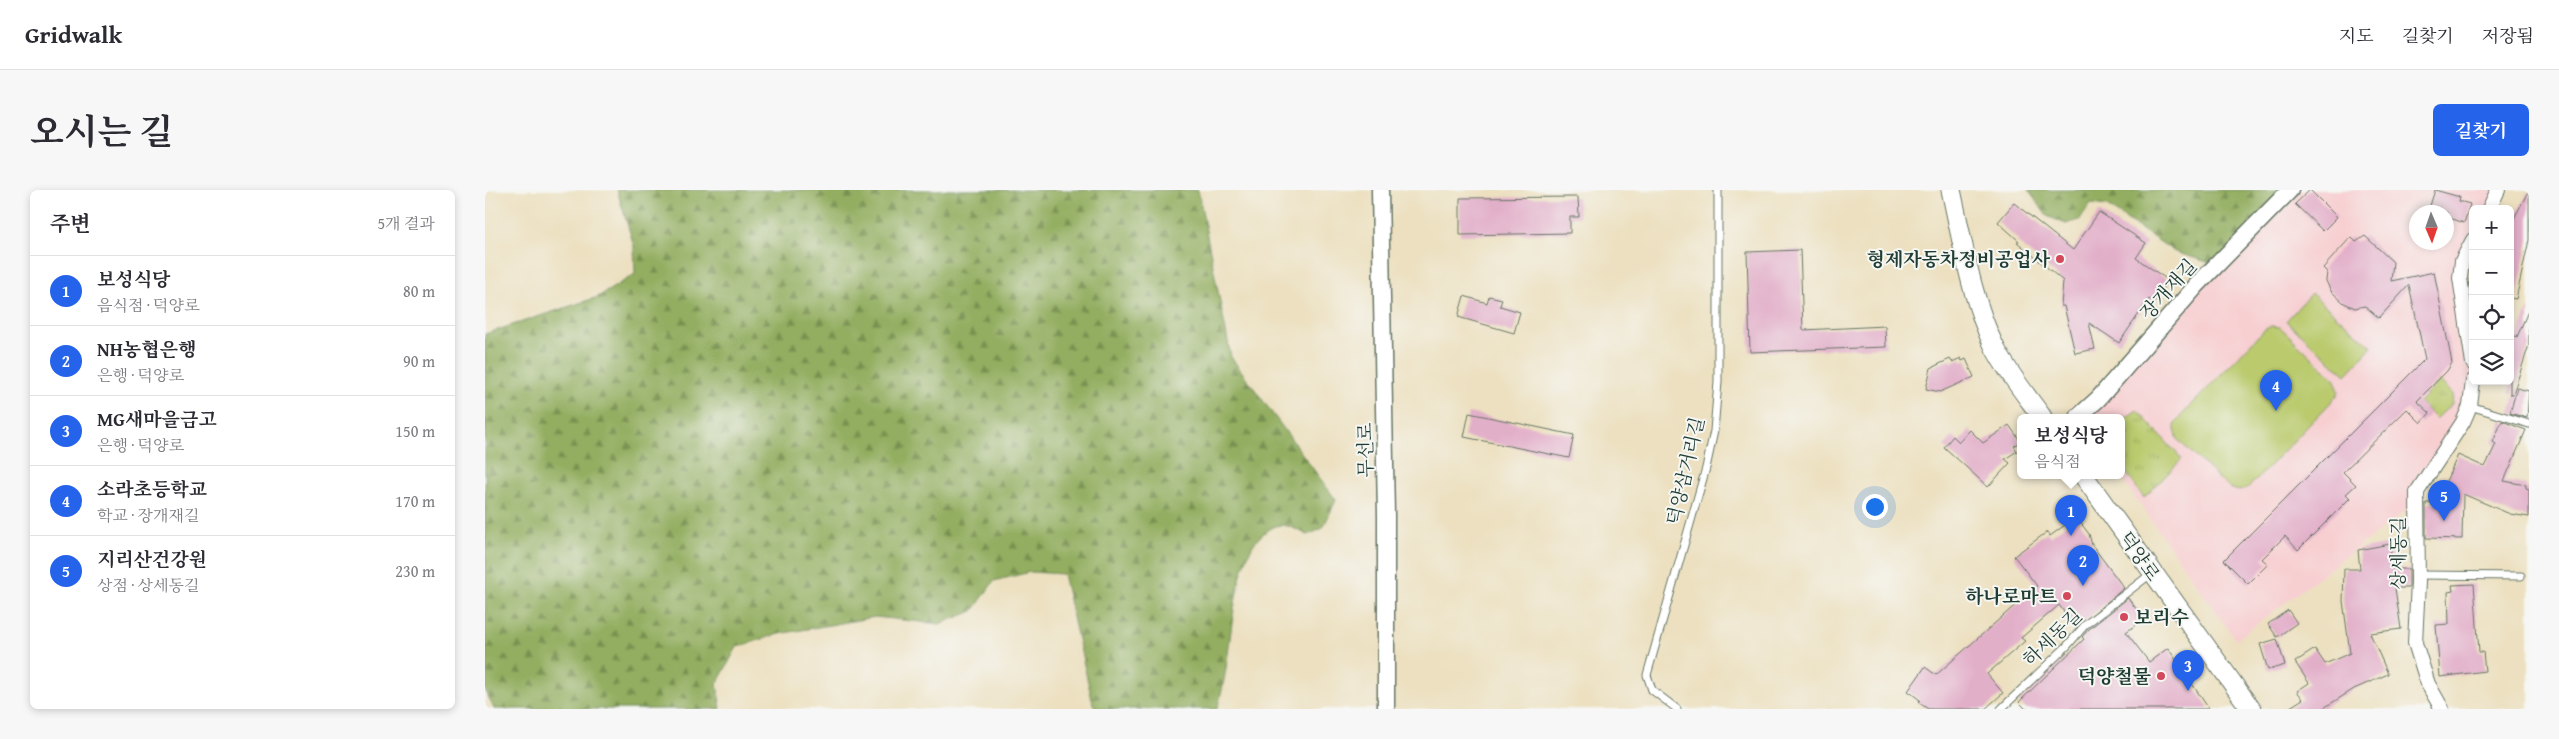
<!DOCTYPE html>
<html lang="ko">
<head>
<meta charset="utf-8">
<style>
  body { margin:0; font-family:"Gentium Book Plus","Noto Serif KR",serif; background:#f7f7f7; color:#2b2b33 }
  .controls { position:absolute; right:15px; top:15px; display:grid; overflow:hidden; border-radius:8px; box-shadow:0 2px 8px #0003 }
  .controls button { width:45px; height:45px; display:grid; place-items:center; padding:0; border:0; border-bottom:1px solid #e1e1e2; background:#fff; color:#2b2b33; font:25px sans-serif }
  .compass { position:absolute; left:1924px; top:15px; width:45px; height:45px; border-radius:50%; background:#fff; box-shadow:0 2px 8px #0003; rotate:178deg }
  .you { position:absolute; left:1389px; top:316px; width:18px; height:18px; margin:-12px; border:4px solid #fff; border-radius:50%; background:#1a73e8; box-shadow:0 0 0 8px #1a73e833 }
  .badge { display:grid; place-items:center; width:32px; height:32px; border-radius:50%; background:#2563eb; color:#fff; font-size:16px; font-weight:700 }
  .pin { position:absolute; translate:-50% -41px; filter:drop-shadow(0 1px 2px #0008) }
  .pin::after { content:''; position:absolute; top:26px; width:18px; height:15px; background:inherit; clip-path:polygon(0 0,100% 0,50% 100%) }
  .popup { position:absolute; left:1532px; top:224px; width:108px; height:65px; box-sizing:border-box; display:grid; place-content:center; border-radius:8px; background:#fff; filter:drop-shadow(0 1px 4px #0005); font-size:16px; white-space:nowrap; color:#7c7c81 }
  .popup b { font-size:19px; color:#2b2b33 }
  .popup::after { content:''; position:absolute; left:50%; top:100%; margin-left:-10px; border:10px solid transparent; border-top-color:#fff }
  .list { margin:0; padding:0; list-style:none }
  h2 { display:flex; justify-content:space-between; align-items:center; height:65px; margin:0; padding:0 20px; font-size:21px }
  h2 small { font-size:16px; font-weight:400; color:#7c7c81 }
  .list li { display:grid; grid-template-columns:32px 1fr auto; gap:15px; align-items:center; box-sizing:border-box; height:70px; padding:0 20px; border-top:1px solid #e1e1e2 }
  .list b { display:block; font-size:19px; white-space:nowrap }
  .list p { margin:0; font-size:16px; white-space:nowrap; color:#7c7c81 }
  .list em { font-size:16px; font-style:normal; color:#7c7c81 }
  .icon { flex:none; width:28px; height:28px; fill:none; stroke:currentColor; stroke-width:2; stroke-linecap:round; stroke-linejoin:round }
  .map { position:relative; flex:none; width:2044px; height:519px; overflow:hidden; border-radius:8px }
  header { display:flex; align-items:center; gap:30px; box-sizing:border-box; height:70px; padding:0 25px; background:#fff; border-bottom:1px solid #e1e1e2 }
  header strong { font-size:24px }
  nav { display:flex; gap:28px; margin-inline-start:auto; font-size:18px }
  .intro { display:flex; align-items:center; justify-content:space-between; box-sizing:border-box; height:120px; padding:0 30px }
  h1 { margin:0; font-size:35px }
  .button { padding:12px 22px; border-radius:8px; background:#2563eb; color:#fff; font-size:18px; font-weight:700 }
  main { display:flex; gap:30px; padding:0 30px }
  aside { flex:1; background:#fff; border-radius:8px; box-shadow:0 2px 8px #0003 }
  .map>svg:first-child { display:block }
  .built { fill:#f7cfd1; fill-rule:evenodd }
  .green { fill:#baca6d; stroke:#6c8450 }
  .forest { fill:url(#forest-firs); stroke:#59764a }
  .park { fill:url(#park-tufts); stroke:#6c8450 }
  .building { fill:#e2afc9 }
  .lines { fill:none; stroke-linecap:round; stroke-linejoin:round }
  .service-casing { stroke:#677665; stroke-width:9 }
  .minor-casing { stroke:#677665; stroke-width:16 }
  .tertiary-casing { stroke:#677665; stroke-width:19 }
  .secondary-casing { stroke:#677665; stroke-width:21 }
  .service { stroke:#fff; stroke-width:7 }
  .minor { stroke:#fff; stroke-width:14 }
  .tertiary { stroke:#fff; stroke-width:16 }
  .secondary { stroke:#fff; stroke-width:19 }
  .poi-dot { fill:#d1495b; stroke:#f6f6f2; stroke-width:2 }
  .labels { text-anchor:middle; stroke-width:4; stroke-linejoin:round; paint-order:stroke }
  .poi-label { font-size:19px; font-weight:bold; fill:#1f3d34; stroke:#f6f6f2; text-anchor:end }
  .street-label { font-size:19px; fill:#1f3d34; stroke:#f6f6f2 }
</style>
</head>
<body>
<header>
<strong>Gridwalk</strong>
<nav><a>지도</a><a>길찾기</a><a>저장됨</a></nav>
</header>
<div class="intro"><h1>오시는 길</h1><a class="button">길찾기</a></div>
<main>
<aside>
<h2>주변<small>5개 결과</small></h2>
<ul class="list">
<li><span class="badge">1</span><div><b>보성식당</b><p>음식점 · 덕양로</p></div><em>80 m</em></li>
<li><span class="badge">2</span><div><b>NH농협은행</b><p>은행 · 덕양로</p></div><em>90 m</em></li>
<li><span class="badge">3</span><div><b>MG새마을금고</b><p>은행 · 덕양로</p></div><em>150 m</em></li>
<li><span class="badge">4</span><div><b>소라초등학교</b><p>학교 · 장개재길</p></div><em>170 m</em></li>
<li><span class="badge">5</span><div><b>지리산건강원</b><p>상점 · 상세동길</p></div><em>230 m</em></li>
</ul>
</aside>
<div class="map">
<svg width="2044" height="519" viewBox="0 0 2044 519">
  <defs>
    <pattern id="forest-firs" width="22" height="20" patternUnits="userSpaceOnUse" patternTransform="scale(1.25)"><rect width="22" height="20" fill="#93ae60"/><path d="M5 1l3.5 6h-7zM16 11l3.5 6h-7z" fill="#778f50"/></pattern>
    <pattern id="park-tufts" width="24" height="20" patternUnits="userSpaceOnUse" patternTransform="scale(1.25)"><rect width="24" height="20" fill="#baca6d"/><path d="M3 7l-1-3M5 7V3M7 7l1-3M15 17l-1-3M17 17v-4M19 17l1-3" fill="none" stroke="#9fae5f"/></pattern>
  </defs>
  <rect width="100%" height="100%" fill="#f6f6f2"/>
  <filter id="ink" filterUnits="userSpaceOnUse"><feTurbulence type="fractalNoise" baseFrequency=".02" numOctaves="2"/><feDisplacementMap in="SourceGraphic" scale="10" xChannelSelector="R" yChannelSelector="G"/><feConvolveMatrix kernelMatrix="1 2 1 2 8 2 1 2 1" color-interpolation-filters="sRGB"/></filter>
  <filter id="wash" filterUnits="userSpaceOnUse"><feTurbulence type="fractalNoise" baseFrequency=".0096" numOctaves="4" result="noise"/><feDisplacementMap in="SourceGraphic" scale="20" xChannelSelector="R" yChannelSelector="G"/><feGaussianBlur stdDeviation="1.12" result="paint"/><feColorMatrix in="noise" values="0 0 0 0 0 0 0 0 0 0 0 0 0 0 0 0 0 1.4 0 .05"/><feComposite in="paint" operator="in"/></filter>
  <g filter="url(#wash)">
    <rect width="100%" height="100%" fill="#ece0c0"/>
    <path class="built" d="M1805 0H2013L2004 19H1988V50L1980 65 1988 173 1985 216 1931 313 1751 450 1634 285H1636V227H1593ZM1932 22H1962V52H1932Z"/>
    <path class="green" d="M1826 103 1887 157 1861 185 1801 131Z
      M1786 136 1795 137 1849 188 1854 201 1851 207 1764 297 1754 301 1744 298 1693 250 1689 236 1692 230 1779 140Z"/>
    <path class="forest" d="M132 0H713L746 167 851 310 838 338 823 345C816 342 806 336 798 335 787 334 770 349 766 359 743 405 748 469 732 519H612L608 514 578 384 545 382 509 391 488 421 455 434 390 427 294 444 252 457 232 494 236 519H9L0 499V144L113 107 150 84 149 56Z
      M1543 0H1805L1732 75 1690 62 1622 16 1606 14 1595 30 1581 34 1562 26Z"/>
    <path class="park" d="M1955 191 1968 204 1967 214 1951 229 1934 212Z
      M1652 220 1697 269 1659 308 1636 276V231Z"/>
    <g id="blocks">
      <path class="building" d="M1825 0 1852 27 1838 41 1810 14Z
        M1950 0 1975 7 1974 11 1985 14 1979 33 1962 27V22H1943Z
        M2044 0V50L2031 109 2025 108V36Z
        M1093 7 1094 27H1085V43L975 45V8Z
        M1529 13 1588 60 1614 22 1661 53 1651 68 1683 90 1669 112 1664 109 1634 153 1604 133 1610 159 1590 163 1579 116H1576L1578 91 1532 52 1534 51 1513 32Z
        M1880 46 1908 72 1906 91 1949 82 1967 173 1962 181 1932 211 1945 223 1936 233 1922 219 1858 282 1871 295 1861 304 1865 308 1813 360 1800 346 1777 369 1783 374 1763 394 1739 370 1940 169 1924 95 1894 128 1880 116 1870 118 1859 113 1846 101 1841 91 1842 82 1838 78 1866 47 1871 52Z
        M1315 60 1318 140 1400 136 1401 157 1265 162 1262 62Z
        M979 106 1002 113 1004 106 1017 109 1015 116 1035 122 1029 143 973 127Z
        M2044 119V155L2028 204H2025V144L2032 147Z
        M1476 168 1477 171 1481 169 1489 187 1455 202 1441 199 1446 178 1465 169 1467 172Z
        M2032 198 2044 201 2042 228 2025 223Z
        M984 223 1089 245 1084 268 979 247Z
        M2017 231 2041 240 2019 291 2041 295V298L2044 299V327L2025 324 1978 304 1977 349 1941 348V313H1951L1973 265 2000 277 2011 254 2008 252Z
        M1524 235 1536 252 1529 256 1532 261 1520 269 1525 273 1503 297 1459 257 1468 246 1474 252 1485 240 1498 253Z
        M1591 327 1604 344 1607 355 1639 398 1591 438 1574 415 1536 448 1540 451 1502 484 1518 503 1500 519H1443L1433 512 1435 510 1423 501 1440 477 1451 485 1552 396 1529 366 1562 342 1565 346Z
        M1905 354 1907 379H1924V398H1910L1916 439 1885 443 1903 484 1869 499 1837 519H1802L1818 509 1812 501 1824 493 1810 472 1830 459 1840 474 1865 463 1858 411 1859 379H1875L1873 360Z
        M1989 394 1994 462H1998L2000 481 1955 487 1951 435 1964 434 1963 402 1968 401 1967 395Z
        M1643 408 1659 429 1641 442 1664 472 1683 458 1724 519H1541L1534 512 1599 449 1597 447 1604 439Z
        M1803 420 1812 433 1792 447 1783 434Z
        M1792 449 1800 475 1783 480 1775 454Z"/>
    </g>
  </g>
  <g filter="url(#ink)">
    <use href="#blocks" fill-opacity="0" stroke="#677665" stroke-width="1"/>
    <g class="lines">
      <g class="service-casing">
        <path id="service" d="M1985 216 2044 234
          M1933 385 2036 386
          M1192 519 1167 500 1162 485 1221 278 1229 241 1233 192V0
          M1516 519 1582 456 1600 435 1667 383"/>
      </g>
      <g class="minor-casing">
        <path id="minor" d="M2004 19 2013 0
          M1988 50 1977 71 1975 88 1988 173
          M1957 519 1943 494 1930 453 1933 392 1932 302 1978 232 1985 216 1988 191"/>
      </g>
      <g class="tertiary-casing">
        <path id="tertiary" d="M895 0 901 325V519
          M1593 227 1613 209 1712 95 1805 0"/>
      </g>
      <g class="secondary-casing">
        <path id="secondary" d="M1466 0C1478 53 1486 109 1510 158 1523 183 1541 205 1557 227
          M1598 285 1766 519"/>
      </g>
      <use href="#service" class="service"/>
      <use href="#minor" class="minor"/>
      <use href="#tertiary" class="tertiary"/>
      <use href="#secondary" class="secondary"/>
    </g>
  </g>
  <g class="poi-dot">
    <circle cx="1575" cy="69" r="5"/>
    <circle cx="1582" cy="406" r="5"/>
    <circle cx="1639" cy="427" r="5"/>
    <circle cx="1676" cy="486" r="5"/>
  </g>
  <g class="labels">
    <g class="poi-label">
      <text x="1565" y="76">형제자동차정비공업사</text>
      <text x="1572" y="413">하나로마트</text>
      <text x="1649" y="434" text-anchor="start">보리수</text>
      <text x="1666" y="493">덕양철물</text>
    </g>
    <g class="street-label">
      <text transform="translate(1683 99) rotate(-48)" y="7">장개재길</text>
      <text transform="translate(880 260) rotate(-91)" y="7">무선로</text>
      <text transform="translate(1200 281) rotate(-77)" y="7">덕양삼거리길</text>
      <text transform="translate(1913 363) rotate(-90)" y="7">상세동길</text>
      <text transform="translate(1655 366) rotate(55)" y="7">덕양로</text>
      <text transform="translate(1567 447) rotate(-44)" y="7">하세동길</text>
    </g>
  </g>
</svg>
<div class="controls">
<button>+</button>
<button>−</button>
<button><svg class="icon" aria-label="locate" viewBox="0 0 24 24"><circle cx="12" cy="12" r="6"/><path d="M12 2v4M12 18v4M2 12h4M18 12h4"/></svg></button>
<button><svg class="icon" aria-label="layers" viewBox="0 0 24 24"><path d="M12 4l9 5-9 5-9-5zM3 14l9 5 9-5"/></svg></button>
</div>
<svg class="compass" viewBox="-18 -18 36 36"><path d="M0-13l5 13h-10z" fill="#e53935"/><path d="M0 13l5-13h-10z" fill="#7c7c81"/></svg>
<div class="you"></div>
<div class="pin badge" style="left:1586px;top:346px">1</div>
<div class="popup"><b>보성식당</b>음식점</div>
<div class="pin badge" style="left:1598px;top:396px">2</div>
<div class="pin badge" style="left:1703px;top:501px">3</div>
<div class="pin badge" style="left:1791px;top:221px">4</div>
<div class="pin badge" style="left:1959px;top:331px">5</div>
</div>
</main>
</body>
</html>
